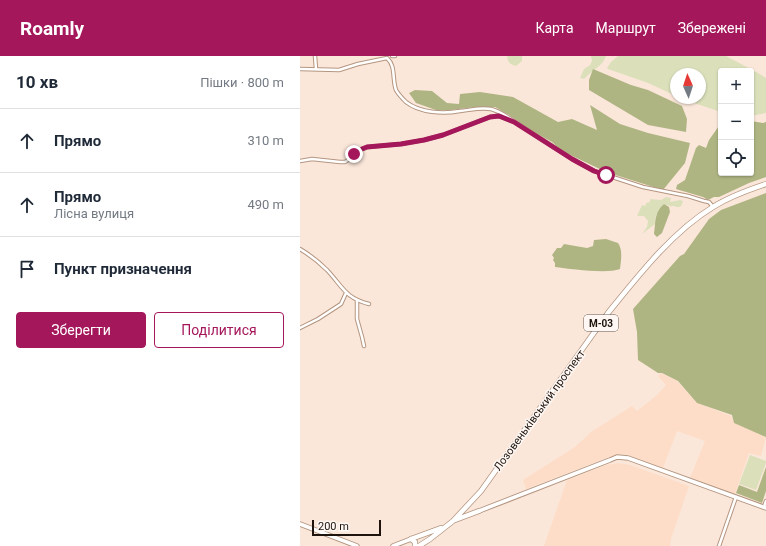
<!DOCTYPE html>
<html lang="uk">
<head>
<meta charset="utf-8">
<style>
  body { margin:0; font-family:Roboto,sans-serif; background:#f6f6f7; color:#1f2937 }
  .controls { position:absolute; right:12px; top:12px; display:grid; overflow:hidden; border-radius:4px; box-shadow:0 1px 3px #0004 }
  .controls button { width:36px; height:36px; display:grid; place-items:center; padding:0; border:0; border-bottom:1px solid #e0e1e3; background:#fff; color:#1f2937; font:20px sans-serif }
  .compass { position:absolute; left:370px; top:12px; width:36px; height:36px; border-radius:50%; background:#fff; box-shadow:0 1px 3px #0004; rotate:357deg }
  .scale { position:absolute; left:12px; bottom:10px; width:69px; box-sizing:border-box; padding-left:4px; border:2px solid #1f140d; border-top:0; font-size:11px; line-height:14px; white-space:nowrap; color:#1f140d; -webkit-text-stroke:3px #fef7f3; paint-order:stroke }
  .stop { position:absolute; width:12px; height:12px; margin:-9px; border:3px solid #a5175b; border-radius:50%; background:#fff }
  .stop.end { background:#a5175b; border-color:#fff; box-shadow:0 1px 4px #0008 }
  .list { margin:0; padding:0; list-style:none }
  h2 { display:flex; justify-content:space-between; align-items:center; height:52px; margin:0; padding:0 16px; font-size:17px }
  h2 small { font-size:13px; font-weight:400; color:#747a83 }
  .list li { display:grid; grid-template-columns:26px 1fr auto; gap:12px; align-items:center; box-sizing:border-box; height:64px; padding:0 16px; border-top:1px solid #e0e1e3 }
  .list b { display:block; font-size:15px; white-space:nowrap }
  .list p { margin:0; font-size:13px; white-space:nowrap; color:#747a83 }
  .list em { font-size:13px; font-style:normal; color:#747a83 }
  .actions { display:flex; gap:8px; padding:12px 16px }
  .actions a { flex:1; padding:9px 0; border:1px solid #a5175b; border-radius:4px; text-align:center; font-size:14px; color:#a5175b }
  .actions .main { background:#a5175b; color:#fff }
  .icon { flex:none; width:22px; height:22px; fill:none; stroke:currentColor; stroke-width:2; stroke-linecap:round; stroke-linejoin:round }
  .map { position:relative; flex:none; width:466px; height:490px; overflow:hidden }
  header { display:flex; align-items:center; gap:24px; box-sizing:border-box; height:56px; padding:0 20px; background:#a5175b; color:#fff }
  header strong { font-size:19px }
  nav { display:flex; gap:22px; margin-inline-start:auto; font-size:14px }
  main { display:flex }
  aside { flex:1; background:#fff }
  .map>svg:first-child { display:block }
  .built { fill:#fdddc8 }
  .green { fill:#dbe0bb }
  .forest { fill:#afb582 }
  .lines { fill:none; stroke-linecap:round; stroke-linejoin:round }
  .minor-casing { stroke:#b49681; stroke-width:4.5 }
  .tertiary-casing { stroke:#b49681; stroke-width:5.5 }
  .trunk-casing { stroke:#b49681; stroke-width:6 }
  .minor { stroke:#fff; stroke-width:2.5 }
  .tertiary { stroke:#fff; stroke-width:3.5 }
  .trunk { stroke:#fff; stroke-width:4.5 }
  .route { stroke:#a5175b; stroke-width:5 }
  .labels { text-anchor:middle; stroke-width:3; stroke-linejoin:round; paint-order:stroke }
  .shield { fill:#fef7f3; stroke:#625852; stroke-width:1 }
  .shield-label { font-size:10px; font-weight:bold; fill:#1f140d }
  .street-label { font-size:11px; fill:#1f140d; stroke:#fef7f3 }
</style>
</head>
<body>
<header>
<strong>Roamly</strong>
<nav><a>Карта</a><a>Маршрут</a><a>Збережені</a></nav>
</header>
<main>
<aside>
<h2>10 хв<small>Пішки · 800 m</small></h2>
<ul class="list">
<li><svg class="icon" aria-label="ahead" viewBox="0 0 24 24"><path d="M12 20V5M6 11l6-6 6 6"/></svg><div><b>Прямо</b></div><em>310 m</em></li>
<li><svg class="icon" aria-label="ahead" viewBox="0 0 24 24"><path d="M12 20V5M6 11l6-6 6 6"/></svg><div><b>Прямо</b><p>Лісна вулиця</p></div><em>490 m</em></li>
<li><svg class="icon" aria-label="arrive" viewBox="0 0 24 24"><path d="M6 21V4h12l-3 4 3 4H6"/></svg><div><b>Пункт призначення</b></div></li>
</ul>
<div class="actions"><a class="main">Зберегти</a><a>Поділитися</a></div>
</aside>
<div class="map">
<svg width="466" height="490" viewBox="0 0 466 490">
  <rect width="100%" height="100%" fill="#fbe7da"/>
  <path class="built" d="M361 317 377 325 397 347 431 360 434 367 466 381 461 400 449 397 435 438 390 422 405 385 377 375 363 412 328 399 323 398 309 401 226 433 223 424 275 391 291 376 332 350 337 355 357 339 366 329 358 320Z
    M318 407 330 409 389 430 371 483 370 490H244L267 424 306 409Z"/>
  <path class="green" d="M207 0H223L222 1V5L216 10C209 8 208 6 207 0Z
    M291 0H306C303 10 291 15 284 23L280 22 284 13 290 9 292 5Z
    M318 0H426L458 17 466 22V57L456 59H451V15H421V56L397 48 385 42H400V18H376V40L348 27 308 13 307 12 311 6Z
    M366 141 371 142 370 146 380 144 383 145C381 153 379 151 373 150 372 150 371 151 370 150 369 150 364 148 364 148L356 159 355 168 342 178 347 171 348 165 344 160H337L342 149 345 150 346 147 350 146V143L361 144Z
    M450 399 466 405V407L456 434 439 428Z"/>
  <path class="forest" d="M293 13 331 29 348 34 382 50 387 63 386 76 348 69 289 34V24Z
    M115 34 132 35 147 47 159 48 160 38 180 36 213 41 258 66 272 63 297 74 290 49 320 68 348 77 390 87 385 107 363 134 306 116 262 95 252 86 232 75 209 59 195 51H176L150 54H136L116 47 109 37Z
    M451 65 463 67 466 66V121L449 127 419 141H414L408 144 403 141 376 133 377 129 385 124 396 92 399 89 406 92 409 84 421 67V117H451Z
    M466 137V381L434 367 432 359 397 347 378 325 362 317H358L338 304 337 276 333 253 380 200 384 198 409 163 421 154Z
    M364 148 369 151 370 156 362 177 357 181 354 178C356 165 354 157 364 148Z
    M306 183 318 187C323 194 321 204 320 213 307 218 270 213 255 211V207L253 204 254 202 252 199 257 192H261L264 188 287 192 293 190 294 184Z
    M466 411V435L462 447 436 437 439 429 457 436Z"/>
  <g class="lines">
    <g class="minor-casing">
      <path id="minor" d="M15 0 16 13
        M92 0H95
        M0 13 39 14 58 8 87 2C96 10 92 23 96 34 98 38 102 42 106 46 120 57 143 58 160 55 170 54 181 51 191 53 195 54 199 56 203 58L272 103 294 115 343 131 388 140 404 145 409 146 413 151
        M0 105 12 103 40 106H45L48 104 56 96 67 91 101 88 124 84 143 79 190 61 196 60H199L212 65
        M0 193C10 199 19 206 27 214 43 231 45 242 69 248
        M57 244V263L62 281 64 290
        M0 272 18 263 41 248 46 237
        M464 451 466 445
        M419 490 436 441"/>
    </g>
    <g class="tertiary-casing">
      <path id="tertiary" d="M179 455 310 404 317 401 328 402 466 452
        M0 468 57 490
        M93 490 111 483"/>
    </g>
    <g class="trunk-casing">
      <path id="trunk" d="M155 464 179 455
        M111 483 141 472
        M111 483 115 486V490
        M119 490 130 483 153 465 181 435 308 257C338 220 372 176 413 151 429 141 448 134 466 128"/>
    </g>
    <use href="#minor" class="minor"/>
    <use href="#tertiary" class="tertiary"/>
    <use href="#trunk" class="trunk"/>
  </g>
  <g class="lines">
    <path class="route" d="M54 98 62 93 67 91 101 88 124 84 143 79 190 61 199 60 214 66 272 103 294 115 306 119"/>
  </g>
  <g class="labels">
    <rect class="shield" x="284" y="259" width="34" height="16" rx="3"/>
    <g class="shield-label">
      <text x="301" y="271">М-03</text>
    </g>
    <g class="street-label">
      <text transform="translate(239 354) rotate(-54)" y="4">Лозовеньківський проспект</text>
    </g>
  </g>
</svg>
<div class="controls">
<button>+</button>
<button>−</button>
<button><svg class="icon" aria-label="locate" viewBox="0 0 24 24"><circle cx="12" cy="12" r="6"/><path d="M12 2v4M12 18v4M2 12h4M18 12h4"/></svg></button>
</div>
<svg class="compass" viewBox="-18 -18 36 36"><path d="M0-13l5 13h-10z" fill="#e53935"/><path d="M0 13l5-13h-10z" fill="#747a83"/></svg>
<div class="scale">200 m</div>
<div class="stop" style="left:306px;top:119px"></div>
<div class="stop end" style="left:54px;top:98px"></div>
</div>
</main>
</body>
</html>
